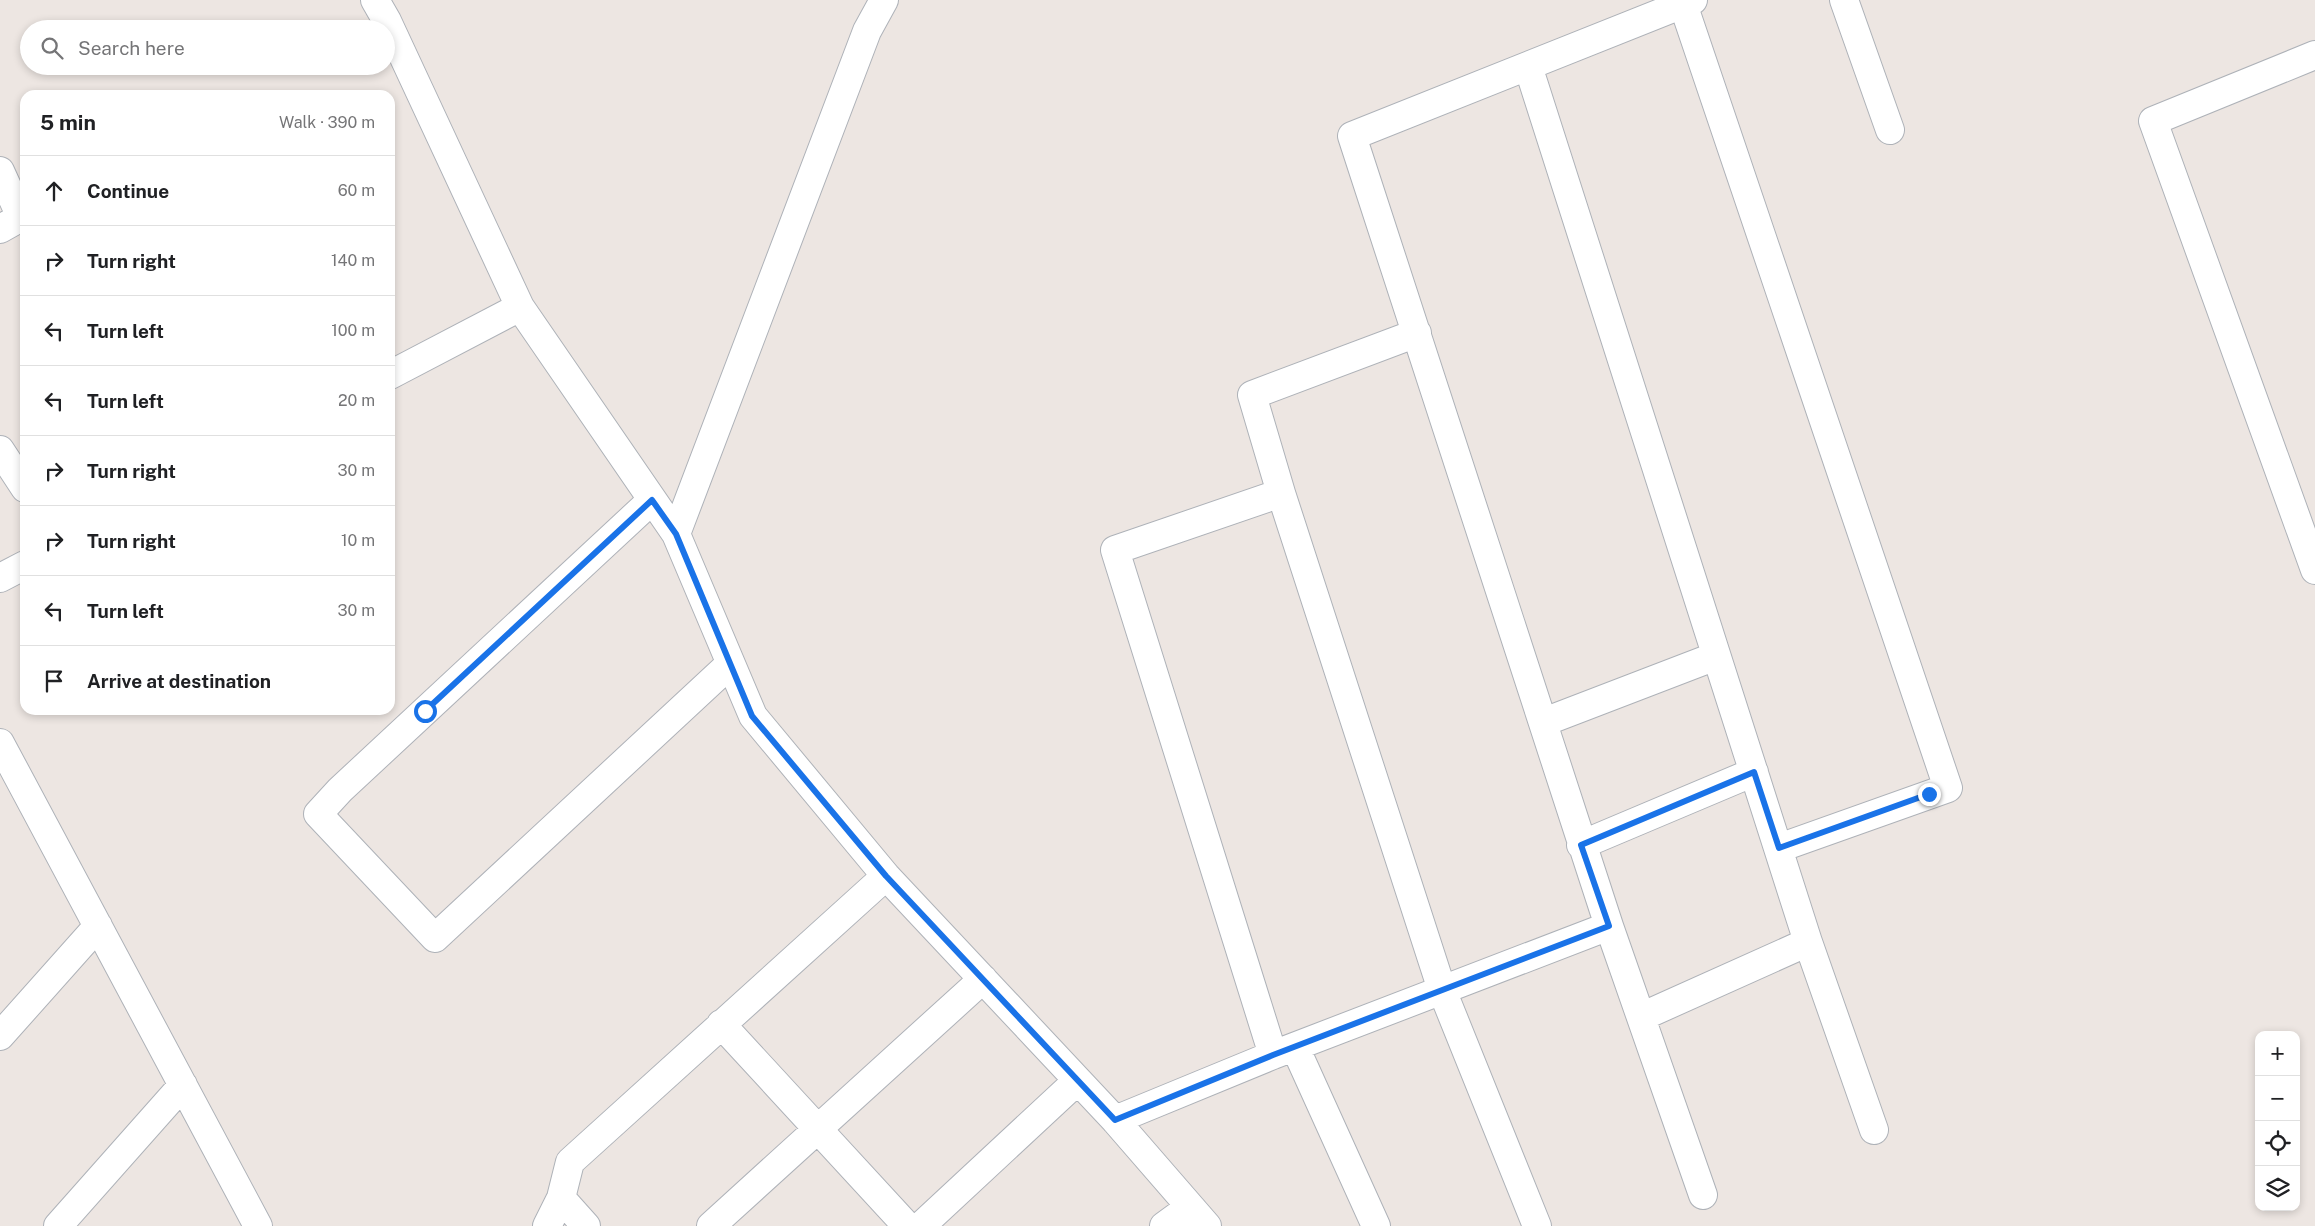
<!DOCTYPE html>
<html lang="en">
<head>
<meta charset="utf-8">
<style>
  body { margin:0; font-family:"Public Sans",sans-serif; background:#f6f6f6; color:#202124 }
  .controls { position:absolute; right:15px; bottom:15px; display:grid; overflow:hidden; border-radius:10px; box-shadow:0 2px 8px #0003 }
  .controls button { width:45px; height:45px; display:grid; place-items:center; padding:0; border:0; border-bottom:1px solid #e0e0e0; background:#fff; color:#202124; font:25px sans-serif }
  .stop { position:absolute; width:15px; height:15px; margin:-11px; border:4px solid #1a73e8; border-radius:50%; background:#fff }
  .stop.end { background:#1a73e8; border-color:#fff; box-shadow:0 1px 5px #0008 }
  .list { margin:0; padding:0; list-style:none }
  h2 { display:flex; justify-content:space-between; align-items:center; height:65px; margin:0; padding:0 20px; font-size:21px }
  h2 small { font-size:16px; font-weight:400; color:#757577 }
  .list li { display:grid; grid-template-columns:32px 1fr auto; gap:15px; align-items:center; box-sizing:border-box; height:70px; padding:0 20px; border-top:1px solid #e0e0e0 }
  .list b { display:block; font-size:19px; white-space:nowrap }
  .list em { font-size:16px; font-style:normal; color:#757577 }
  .icon { flex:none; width:28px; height:28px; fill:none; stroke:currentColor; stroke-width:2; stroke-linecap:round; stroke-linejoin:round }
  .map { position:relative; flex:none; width:2315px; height:1226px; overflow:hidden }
  .search { position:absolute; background:#fff; box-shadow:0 2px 8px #0003; left:20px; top:20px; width:375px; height:55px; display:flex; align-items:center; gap:12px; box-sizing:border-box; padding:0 18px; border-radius:28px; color:#757577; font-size:19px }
  .panel { position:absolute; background:#fff; box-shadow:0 2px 8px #0003; left:20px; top:90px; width:375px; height:625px; border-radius:15px }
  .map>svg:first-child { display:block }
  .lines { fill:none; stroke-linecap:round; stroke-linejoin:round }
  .minor-casing { stroke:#aeb2b8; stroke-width:30 }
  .minor { stroke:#fff; stroke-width:28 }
  .route { stroke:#1a73e8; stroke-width:6 }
</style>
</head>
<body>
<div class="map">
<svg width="2315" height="1226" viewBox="0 0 2315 1226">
  <rect width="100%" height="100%" fill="#ede6e2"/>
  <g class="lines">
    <g class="minor-casing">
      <path id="minor" d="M375 0 387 21 520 307 676 534 753 716 886 876 1115 1120 1207 1226
        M1844 0 1890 130
        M1683 4 1948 788 1779 848
        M2315 55 2153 121 2315 570
        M1528 66 1808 942
        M0 171 21 217
        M0 229 25 215
        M390 375 520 307
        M0 450 25 488
        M1281 493 1442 990 1537 1226
        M652 500 340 790 318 814 435 938 730 664
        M676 534 867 31 884 0
        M0 578 25 565
        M1544 722 1716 656
        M0 743 258 1226
        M1581 845 1754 772
        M1609 926 1703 1195
        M1641 1017 1808 942 1874 1130
        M721 1024 907 1226
        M0 1036 98 926
        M1295 1047 1376 1226
        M1273 1055 1115 550 1281 493 1252 395 1417 333
        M1115 1120 1273 1055 1609 926 1352 136 1693 0
        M561 1198 586 1226
        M58 1226 183 1085
        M547 1226 561 1198 570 1162 886 876
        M711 1226 983 979
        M921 1226 1077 1081
        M1164 1226 1190 1207"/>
    </g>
    <use href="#minor" class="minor"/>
  </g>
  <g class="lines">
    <path class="route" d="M425 711 652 500 676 534 752 716 886 876 1115 1120 1273 1055 1609 926 1581 845 1754 772 1779 848 1929 794"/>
  </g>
</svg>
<div class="controls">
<button>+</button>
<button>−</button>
<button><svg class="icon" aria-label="locate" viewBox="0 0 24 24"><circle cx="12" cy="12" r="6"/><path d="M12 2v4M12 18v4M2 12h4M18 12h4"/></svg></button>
<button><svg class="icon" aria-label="layers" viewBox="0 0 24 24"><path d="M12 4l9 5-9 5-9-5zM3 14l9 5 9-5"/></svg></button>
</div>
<div class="stop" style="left:425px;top:711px"></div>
<div class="stop end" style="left:1929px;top:794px"></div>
<div class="search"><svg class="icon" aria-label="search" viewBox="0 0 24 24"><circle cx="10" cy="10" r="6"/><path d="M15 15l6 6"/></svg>Search here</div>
<section class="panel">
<h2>5 min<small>Walk · 390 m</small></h2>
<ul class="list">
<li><svg class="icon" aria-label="ahead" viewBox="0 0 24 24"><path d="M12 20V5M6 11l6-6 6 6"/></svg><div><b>Continue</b></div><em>60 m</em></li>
<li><svg class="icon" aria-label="right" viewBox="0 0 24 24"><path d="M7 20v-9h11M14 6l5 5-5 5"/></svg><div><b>Turn right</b></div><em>140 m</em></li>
<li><svg class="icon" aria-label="left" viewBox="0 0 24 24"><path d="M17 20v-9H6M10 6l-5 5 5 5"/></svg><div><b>Turn left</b></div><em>100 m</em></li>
<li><svg class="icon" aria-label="left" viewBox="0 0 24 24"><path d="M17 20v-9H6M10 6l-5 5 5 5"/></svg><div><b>Turn left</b></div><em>20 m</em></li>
<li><svg class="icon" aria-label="right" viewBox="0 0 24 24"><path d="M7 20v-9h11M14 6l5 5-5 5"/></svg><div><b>Turn right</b></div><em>30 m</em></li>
<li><svg class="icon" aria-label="right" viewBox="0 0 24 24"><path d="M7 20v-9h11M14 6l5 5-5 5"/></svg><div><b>Turn right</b></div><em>10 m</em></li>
<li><svg class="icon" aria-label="left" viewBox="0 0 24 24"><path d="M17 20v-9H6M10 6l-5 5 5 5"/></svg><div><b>Turn left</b></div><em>30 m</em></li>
<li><svg class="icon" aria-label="arrive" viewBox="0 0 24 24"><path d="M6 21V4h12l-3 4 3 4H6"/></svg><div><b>Arrive at destination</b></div></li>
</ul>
</section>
</div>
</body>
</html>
